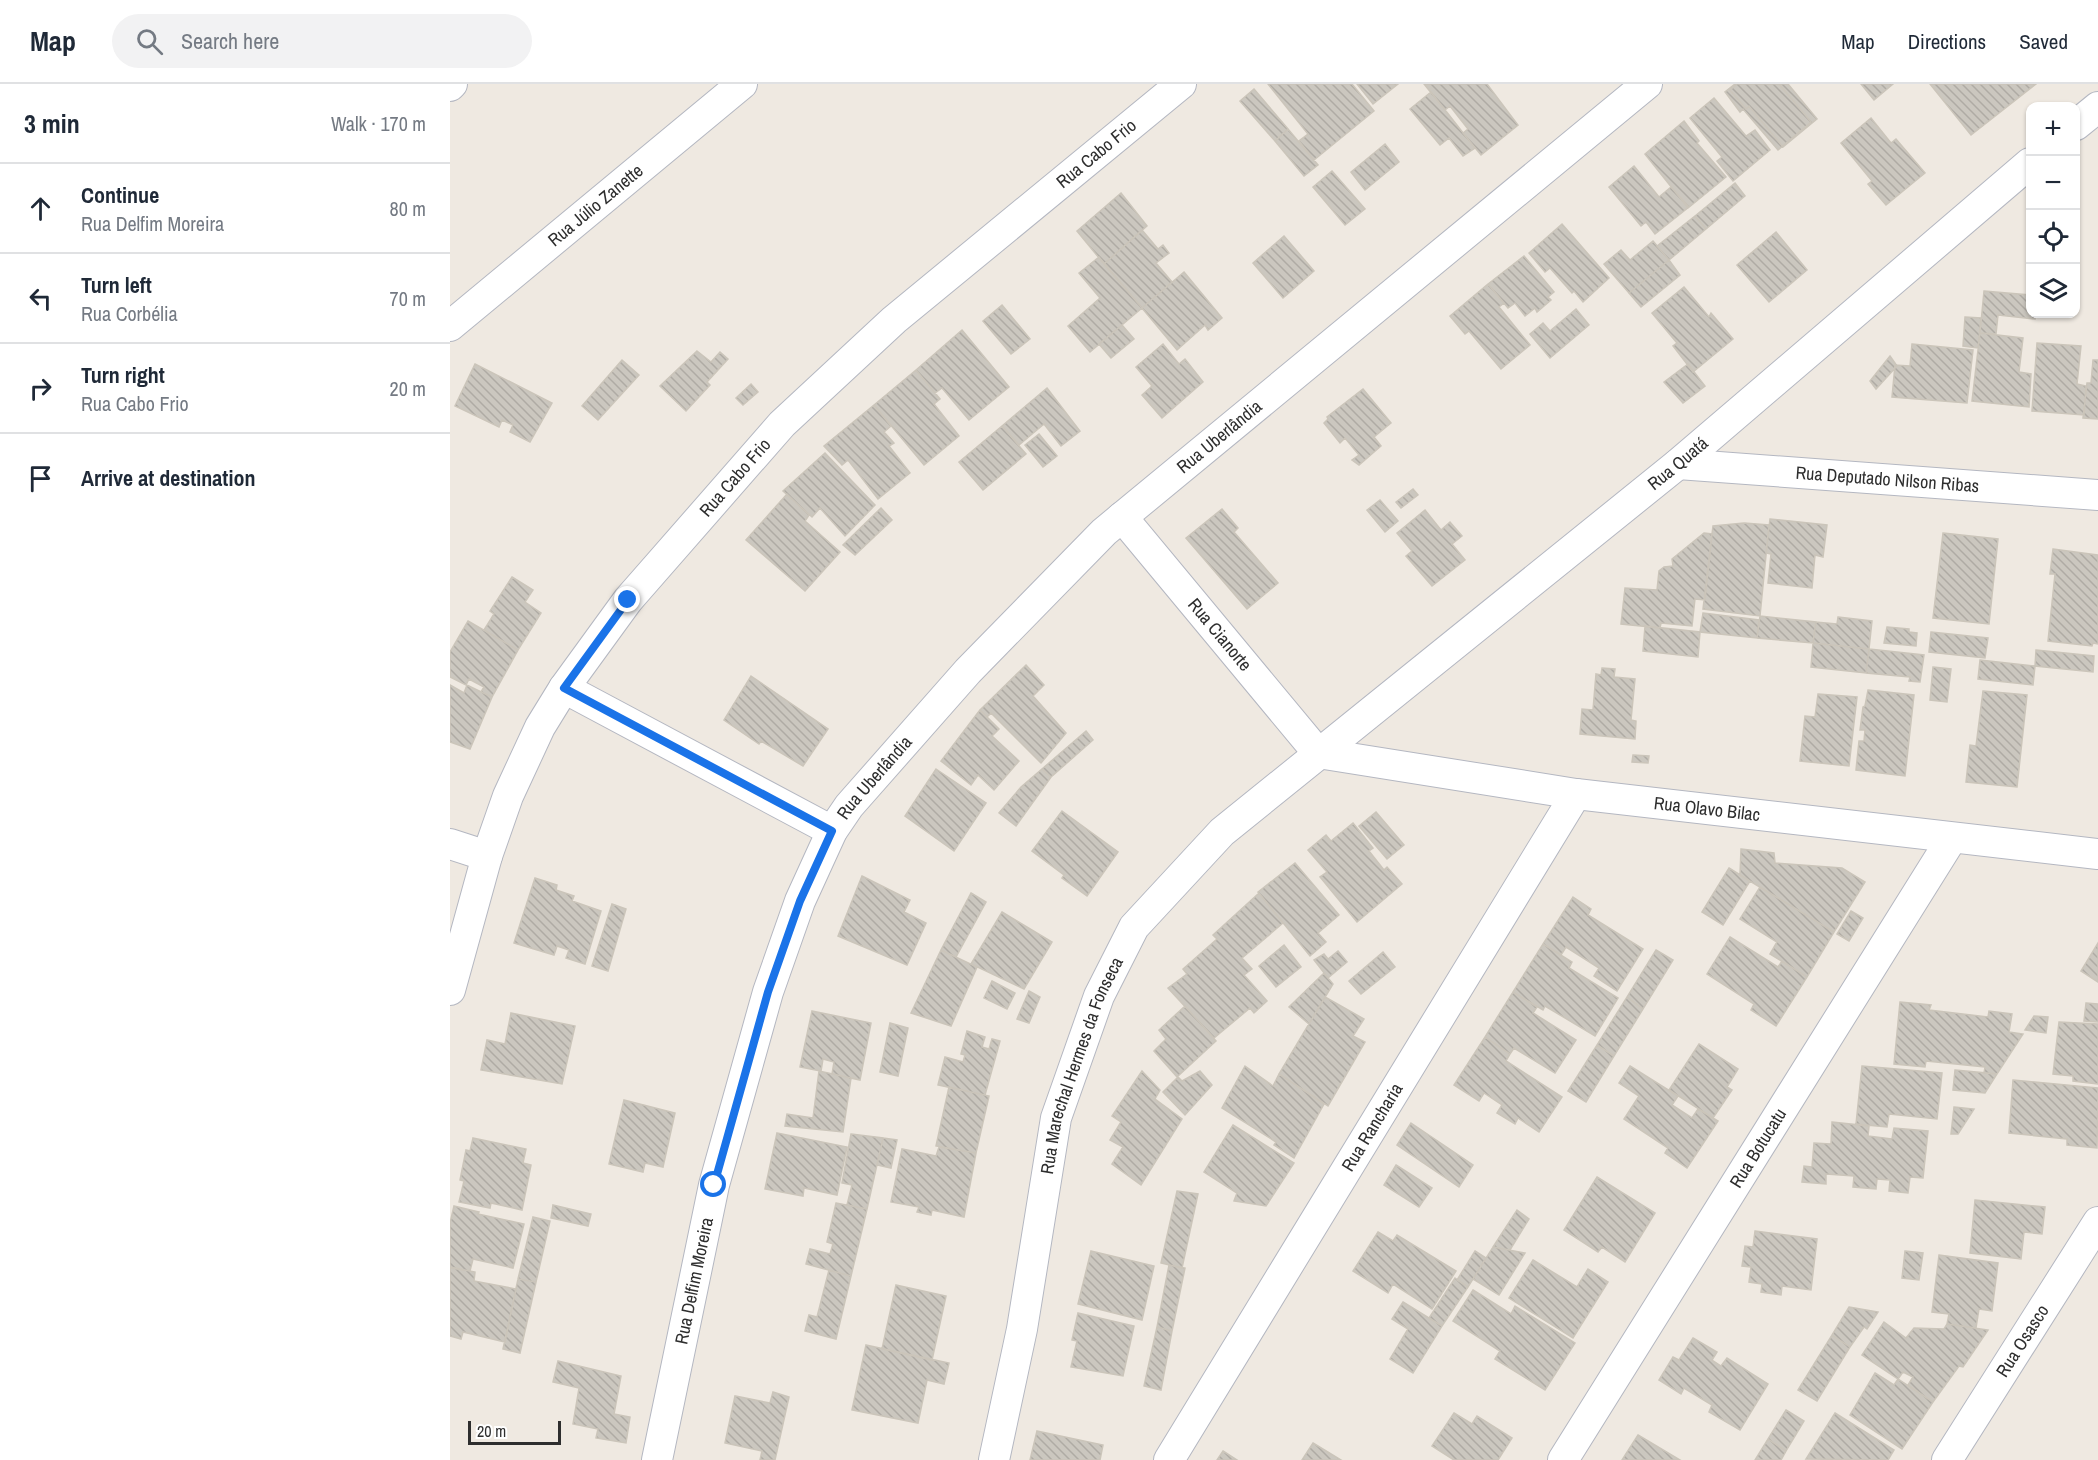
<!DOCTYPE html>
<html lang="en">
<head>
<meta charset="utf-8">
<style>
  body { margin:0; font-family:"Archivo Narrow",sans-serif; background:#f2f2f3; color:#1f2937 }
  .controls { position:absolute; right:18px; top:18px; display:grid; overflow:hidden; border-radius:12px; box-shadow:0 2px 4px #0004 }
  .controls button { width:54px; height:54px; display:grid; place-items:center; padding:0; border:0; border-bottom:2px solid #e0e1e3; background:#fff; color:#1f2937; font:30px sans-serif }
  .scale { position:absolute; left:18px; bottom:15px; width:93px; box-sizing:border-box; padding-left:6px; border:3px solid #2e2e2e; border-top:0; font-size:16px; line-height:21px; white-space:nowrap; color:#2e2e2e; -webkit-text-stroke:4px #fff; paint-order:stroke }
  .stop { position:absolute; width:18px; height:18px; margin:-14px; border:4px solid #1a73e8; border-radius:50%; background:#fff }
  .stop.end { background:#1a73e8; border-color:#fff; box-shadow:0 2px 6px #0008 }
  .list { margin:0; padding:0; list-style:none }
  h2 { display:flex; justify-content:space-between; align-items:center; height:78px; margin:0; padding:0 24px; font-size:26px }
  h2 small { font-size:20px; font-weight:400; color:#747a83 }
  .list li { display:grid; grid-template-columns:39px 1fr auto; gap:18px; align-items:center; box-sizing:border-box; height:90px; padding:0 24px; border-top:2px solid #e0e1e3 }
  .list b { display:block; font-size:22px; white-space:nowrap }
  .list p { margin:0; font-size:20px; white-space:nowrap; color:#747a83 }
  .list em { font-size:20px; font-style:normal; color:#747a83 }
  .icon { flex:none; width:33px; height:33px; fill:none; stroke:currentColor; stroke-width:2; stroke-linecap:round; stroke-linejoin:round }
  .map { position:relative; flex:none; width:1648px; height:1376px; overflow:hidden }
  header { display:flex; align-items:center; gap:36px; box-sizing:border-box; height:84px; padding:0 30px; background:#fff; border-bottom:2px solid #e0e1e3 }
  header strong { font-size:28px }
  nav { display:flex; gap:33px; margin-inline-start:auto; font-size:21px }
  .search { width:420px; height:54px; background:#f2f2f3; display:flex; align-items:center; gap:15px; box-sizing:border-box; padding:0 21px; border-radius:33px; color:#747a83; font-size:22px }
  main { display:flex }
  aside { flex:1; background:#fff }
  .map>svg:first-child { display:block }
  .building { fill:url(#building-back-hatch); stroke:#cbc5ba; stroke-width:1.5 }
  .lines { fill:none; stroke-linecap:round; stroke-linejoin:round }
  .minor-casing { stroke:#b4b7c1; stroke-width:32 }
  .minor { stroke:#fff; stroke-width:30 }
  .route { stroke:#1a73e8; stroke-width:8 }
  .labels { text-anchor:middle; stroke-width:4.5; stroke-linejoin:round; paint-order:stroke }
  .street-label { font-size:18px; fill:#2e2e2e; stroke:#fff }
</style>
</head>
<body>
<header>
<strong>Map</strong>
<div class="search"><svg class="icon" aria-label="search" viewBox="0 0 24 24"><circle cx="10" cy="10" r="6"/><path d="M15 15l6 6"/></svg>Search here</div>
<nav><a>Map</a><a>Directions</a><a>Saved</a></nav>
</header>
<main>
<aside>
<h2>3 min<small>Walk · 170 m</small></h2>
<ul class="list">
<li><svg class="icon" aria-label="ahead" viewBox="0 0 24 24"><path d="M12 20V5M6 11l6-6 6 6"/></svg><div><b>Continue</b><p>Rua Delfim Moreira</p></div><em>80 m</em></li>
<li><svg class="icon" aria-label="left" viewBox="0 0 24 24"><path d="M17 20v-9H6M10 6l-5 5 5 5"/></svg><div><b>Turn left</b><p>Rua Corbélia</p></div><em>70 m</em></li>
<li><svg class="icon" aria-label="right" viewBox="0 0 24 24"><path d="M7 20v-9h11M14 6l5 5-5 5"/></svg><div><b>Turn right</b><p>Rua Cabo Frio</p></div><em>20 m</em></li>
<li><svg class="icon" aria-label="arrive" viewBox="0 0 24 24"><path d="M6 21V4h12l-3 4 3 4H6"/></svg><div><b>Arrive at destination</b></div></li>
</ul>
</aside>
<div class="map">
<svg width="1648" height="1376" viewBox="0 0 1648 1376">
  <defs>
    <pattern id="building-back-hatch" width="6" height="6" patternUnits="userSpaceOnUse" patternTransform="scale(1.5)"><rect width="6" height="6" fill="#cbc7bf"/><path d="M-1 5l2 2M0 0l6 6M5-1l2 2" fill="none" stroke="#afaba4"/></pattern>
  </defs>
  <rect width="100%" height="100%" fill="#efe9e1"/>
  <path class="building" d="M818 0H902L924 27 864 76 849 57 858 50Z
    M907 0H948L923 20Z
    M974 0H1037L1068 41 1031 71 1013 49 1018 45 1000 22 995 26Z
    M1285 0H1329L1361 38 1328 66 1293 25 1290 28 1275 8Z
    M1287 0H1338L1367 35 1333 63 1299 22 1296 25 1280 6Z
    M1411 0H1443L1424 16Z
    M1480 0H1586L1521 51Z
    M804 5 838 45 825 57 790 17Z
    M981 8 1025 64 1013 72 999 54 990 61 960 25Z
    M1264 14 1296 52 1305 46 1320 66 1283 97 1267 77 1272 73 1240 34Z
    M1421 34 1441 59 1446 55 1475 89 1436 121 1418 100 1422 97 1391 59Z
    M1234 37 1249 57 1247 59 1276 93 1238 124 1195 70Z
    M838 45 868 81 854 92 825 57Z
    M935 60 949 78 915 106 901 88Z
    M1184 82 1209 113 1221 103 1239 123 1205 150 1196 138 1191 142 1159 103Z
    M882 87 915 125 895 141 863 103Z
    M1285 99 1295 112 1256 145 1245 132Z
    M671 109 697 142 654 180 627 147Z
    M1245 132 1256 145 1219 176 1207 162Z
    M1112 140 1159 194 1133 218 1124 207 1122 209 1100 184 1095 188 1079 169Z
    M692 146 708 165 713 161 719 169 706 179 722 198 692 224 654 180Z
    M1326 148 1357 186 1319 218 1287 181Z
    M834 152 864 187 833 214 803 179Z
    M1203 157 1219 176 1179 209 1154 180 1171 166 1180 176Z
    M1074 172 1104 208 1098 213 1101 216 1087 228 1085 224 1075 232 1065 219 1058 224 1038 200Z
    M649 173 692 224 640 268 618 242 650 214 629 189Z
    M1219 176 1230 191 1191 223 1179 209Z
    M734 188 772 234 758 246 755 241 727 266 692 224Z
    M1038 200 1054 219 1049 223 1080 261 1051 285 1019 247 1015 250 1000 232Z
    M1234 203 1259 233 1261 229 1283 255 1243 288 1223 262 1227 259 1202 229Z
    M1534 207 1580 211V230H1585V235L1548 231 1546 250 1530 249Z
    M552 221 580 255 561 270 533 237Z
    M1126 225 1139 241 1100 274 1080 250 1093 239 1100 247Z
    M1515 233 1531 234 1528 264 1513 262Z
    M672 241 684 255 661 274 649 260Z
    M512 246 559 303 519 336 492 304 485 309 466 286Z
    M1530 249 1573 254 1569 288 1581 290 1579 323 1522 317Z
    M1587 259 1631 262 1627 300 1636 302 1634 331 1582 327Z
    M713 260 729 280 735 275 753 298 712 334 692 311 702 302 686 283Z
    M1462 260 1523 266 1517 319 1442 313 1445 281 1460 282Z
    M247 267 261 278 270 268 278 275 257 298 260 301 236 327 210 302Z
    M1440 272 1447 282 1426 305 1420 297Z
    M172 276 189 291 148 336 132 322Z
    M1643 276H1648V335L1633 334 1637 299H1641Z
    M25 280 102 319 80 358 60 348 63 341 52 336 49 343 5 322Z
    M1238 280 1255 302 1233 319 1214 298Z
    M466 286 490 315 484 320 509 352 474 381 424 321Z
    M301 300 308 308 293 321 286 314Z
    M597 304 630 347 611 362 594 340 569 361 552 342Z
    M913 305 941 339 924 353 931 362 909 381 902 376 909 371 895 354 890 359 874 339 878 335 877 333Z
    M424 321 441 342 434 348 444 359 439 362 460 389 428 415 398 376 392 381 374 362Z
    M552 342 576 370 533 406 509 378Z
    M589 350 607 372 593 383 575 361Z
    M375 369 425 421 395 452 370 424 362 433 333 407Z
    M963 405 968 411 951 424 946 418Z
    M337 410 359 431 355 437 390 468 355 507 296 456Z
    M930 416 948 437 935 448 917 426Z
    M431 424 442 436 405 471 393 461Z
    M772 425 788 444 784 448 828 499 797 525 736 454Z
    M975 426 991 446 1000 438 1012 452 1002 460 1015 476 982 502 956 472 962 467 947 449Z
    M1320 435 1377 441 1373 473 1365 471 1362 504 1318 499 1321 470 1316 469Z
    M1294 439 1319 441 1310 532 1253 525 1263 442Z
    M1254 449 1262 450 1255 516 1245 515 1242 542 1211 539 1210 544 1171 540 1175 504 1207 506 1209 487 1214 483 1223 482 1222 475Z
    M1493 449 1548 455 1539 540 1483 534Z
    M1603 465 1648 471V560L1643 559 1642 562 1598 557 1605 490H1600Z
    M62 493 83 506 75 518 91 529 68 566 34 546 44 530 40 527Z
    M1253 529 1309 536 1307 554 1250 548Z
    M1310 532 1366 538 1363 559 1307 554Z
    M1388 533 1422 537 1419 565 1363 559 1366 538 1387 540Z
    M18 537 68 566 42 613 31 608 34 603 19 595 16 601 0 593V568Z
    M1195 542 1250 548 1248 573 1193 567Z
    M1437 543 1459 545V548L1467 549 1466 562 1434 559Z
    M1481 548 1538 554 1535 574 1479 568Z
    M1363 559 1419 565 1416 589 1361 583Z
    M1419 565 1474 571 1470 598 1459 597 1460 593 1416 589Z
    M1586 566 1644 572 1643 588 1585 582Z
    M1530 576 1585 582 1583 601 1528 595Z
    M576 581 594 601 583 612 616 649 591 679 541 629 537 633 530 626Z
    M1483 583 1501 585 1497 618 1480 616Z
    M1152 584 1165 585 1164 593 1185 595 1181 636 1186 637 1185 655 1130 650 1132 625 1143 626 1146 590 1151 591Z
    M301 592 378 645 353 682 311 657 309 660 274 636Z
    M0 601 14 609 17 601 42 613 20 665 0 658Z
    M1418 606 1464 611 1455 692 1406 686 1409 657H1414L1415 646H1410L1413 623 1415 622Z
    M1533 607 1577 611 1567 703 1516 698 1520 661 1526 662Z
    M1368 610 1407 613 1399 682 1350 677 1355 632 1365 633Z
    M530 626 549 645 542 652 569 677 544 706 528 691 521 701 491 677Z
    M636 647 643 656 601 693 592 685Z
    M1183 671 1199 672 1198 679 1182 678Z
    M486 685 536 719 504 767 455 732Z
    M592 685 601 693 566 742 549 729 571 703Z
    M612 727 668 768 637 812 612 794 614 791 582 767Z
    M926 728 954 761 937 775 909 742Z
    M903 739 923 764 919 767 934 786 937 783 952 800 907 838 870 793 877 788 858 766 876 751 881 757Z
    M1291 765 1324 769 1325 779 1392 784 1415 798 1384 848 1290 791Z
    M845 779 889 831 868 849 876 858 860 872 808 808Z
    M1279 784 1300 797 1273 841 1252 828Z
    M412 792 460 816 454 828 476 839 457 881 388 852Z
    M85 794 107 801 106 806 124 812 122 817 151 827 135 880 116 874 119 866 107 862 104 871 64 859Z
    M1310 803 1384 848 1357 893 1320 870 1327 858 1290 835Z
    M521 809 536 818 506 873 491 866Z
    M809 809 833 839 792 874 802 885 794 891 817 917 804 929 800 924 764 954 718 904 737 890 733 885 767 855 763 851Z
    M1123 813 1141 825 1138 831 1193 865 1167 907 1144 892 1149 884 1116 863 1111 871 1093 860Z
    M162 820 176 825 158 887 142 882Z
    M1401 827 1413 834 1399 857 1387 850Z
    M552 828 602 858 574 905 521 880Z
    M1280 853 1328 883 1332 877 1357 893 1326 942 1301 926 1304 920 1257 890Z
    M1648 859V898L1631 887Z
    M1093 860 1122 878 1119 884 1168 914 1145 952 1095 922 1093 926 1063 908Z
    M834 861 851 883 826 903 809 882Z
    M491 866 527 883 501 942 461 929Z
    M1206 866 1223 876 1193 925 1177 913Z
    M888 867 897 878 878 894 864 876 874 870 878 875Z
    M933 868 945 883 911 910 899 897Z
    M874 889 883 900 859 940 839 923Z
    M542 897 565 909 557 925 534 914Z
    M579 907 590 913 579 939 567 935Z
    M1063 908 1087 923 1083 929 1126 956 1105 989 1064 964 1060 970 1035 953Z
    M875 913 914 935 903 952 915 958 878 1022 829 990Z
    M1177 913 1193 925 1164 972 1147 961Z
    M1450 918 1481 921 1479 926 1538 933 1539 927 1562 930 1559 948 1573 950 1547 990 1534 989 1535 983 1476 977 1475 983 1444 980Z
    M1636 919 1648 920V938L1634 937Z
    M735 922 766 957 727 993 704 967 716 955 709 946Z
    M362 927 421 939 410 996 382 990 384 978 373 975 371 987 350 983Z
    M61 929 125 942 112 1000 31 986 37 956 55 960Z
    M1584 932 1598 933 1596 949 1575 946Z
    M1609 938 1648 940V1000L1623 997V992L1603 990Z
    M440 939 458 944 448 992 430 988Z
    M517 947 535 953 532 963 539 965 542 955 550 957 535 1011 488 1001 495 973 513 978 515 971 511 970Z
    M1035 953 1060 970 1056 977 1112 1013 1089 1048 1068 1034 1065 1040 1047 1029 1052 1021 1034 1009 1029 1017 1004 1001Z
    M1249 960 1288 985 1277 1003 1282 1006 1263 1034 1219 1006Z
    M1147 961 1164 972 1136 1018 1118 1007Z
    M795 982 823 1002 829 990 874 1020 844 1074 824 1061 826 1058 772 1024Z
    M1180 982 1228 1012 1222 1021 1242 1034 1248 1025 1268 1037 1237 1084 1215 1069 1218 1064 1174 1035 1189 1012 1169 999Z
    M1412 982 1492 989 1487 1035 1439 1030 1437 1043 1406 1040Z
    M1505 986 1547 990 1535 1009 1503 1006Z
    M369 987 401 994 393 1048 335 1042 337 1030 363 1034Z
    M692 987 710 1006 705 1015 732 1035 691 1101 662 1080 673 1063 660 1056 671 1038 662 1032Z
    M750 987 762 1001 735 1031 713 1008 728 993 732 997Z
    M1563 996 1648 1004 1647 1064 1617 1061V1055L1559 1049Z
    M499 1003 539 1012 526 1069 486 1062Z
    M174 1016 225 1029 213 1083 195 1079 193 1088 159 1080Z
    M1504 1023 1524 1025 1508 1050H1501Z
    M1382 1038 1419 1042 1418 1052 1442 1055 1444 1044 1478 1047 1473 1094 1460 1093 1458 1109 1439 1107 1440 1096 1427 1095 1426 1105 1403 1103 1404 1092 1376 1090V1100L1352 1098 1354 1082 1362 1083 1364 1059 1381 1060Z
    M961 1039 1023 1081 1009 1103 947 1061Z
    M783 1041 844 1079 816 1122 784 1117 787 1109 754 1088Z
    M327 1049 397 1063 387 1111 354 1104 353 1112 315 1105Z
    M401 1050 433 1054 417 1125 397 1121 402 1101 392 1099Z
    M23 1054 76 1065 73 1079 81 1081 72 1126 41 1119 40 1124 9 1118 14 1097 10 1096 16 1066 20 1067Z
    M433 1054 447 1056 441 1084 427 1081Z
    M489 1063 526 1069 514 1133 482 1126 481 1131 467 1128 469 1123 441 1118 452 1065 486 1072Z
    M946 1081 982 1104 969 1123 934 1101Z
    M1147 1093 1205 1129 1175 1178 1152 1163 1148 1168 1114 1146Z
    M727 1107 748 1110 732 1184 711 1179Z
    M1525 1116 1595 1123 1592 1150 1574 1148 1571 1175 1520 1169Z
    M386 1119 417 1125 401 1192 356 1180 360 1165 380 1170 383 1160 377 1158Z
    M103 1121 141 1130 138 1142 101 1134Z
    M4 1122 29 1128 28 1130 74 1140 63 1184 23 1175 20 1187 0 1184V1139Z
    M1067 1126 1079 1135 1060 1166 1043 1163Z
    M83 1133 100 1137 86 1198 68 1195Z
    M1305 1147 1367 1155 1361 1206 1332 1202 1331 1211 1311 1208 1312 1200 1299 1198 1301 1183 1292 1182 1295 1162 1303 1163Z
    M928 1148 943 1157 947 1151 1006 1187 982 1225 943 1200 938 1209 903 1187Z
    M1043 1163 1075 1169 1049 1211 1023 1195Z
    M641 1167 704 1182 692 1236 628 1220Z
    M1025 1167 1036 1174 1018 1203 1007 1196Z
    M1455 1167 1473 1169 1469 1196 1452 1194Z
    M1489 1171 1548 1179 1542 1227 1529 1225 1526 1244 1497 1240 1499 1230 1482 1228Z
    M1083 1176 1127 1203 1138 1185 1158 1198 1123 1254 1059 1214Z
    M719 1181 735 1184 722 1247 707 1243Z
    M0 1183 25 1188 24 1197 66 1205 55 1258 13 1248 11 1255 0 1252Z
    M379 1186 401 1192 386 1255 355 1247 359 1231 367 1233Z
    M1005 1194 1018 1203 992 1242 979 1234Z
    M68 1195 86 1198 70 1269 53 1265Z
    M446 1201 496 1212 482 1276 432 1265Z
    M1023 1206 1061 1230 1065 1222 1125 1259 1095 1306 1045 1275 1050 1267 1003 1237Z
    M953 1218 992 1242 963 1289 940 1275 958 1245 942 1235Z
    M1399 1223 1428 1228 1417 1245 1414 1243 1400 1263 1382 1251Z
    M628 1229 684 1242 673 1292 621 1283 627 1257 622 1256Z
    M1434 1238 1456 1254 1464 1244 1494 1245 1497 1240 1538 1246 1513 1283 1509 1282 1483 1318 1458 1301 1463 1293 1453 1288 1448 1295 1412 1271Z
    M707 1243 722 1247 711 1306 694 1302Z
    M1382 1251 1400 1263 1367 1317 1348 1306Z
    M1243 1254 1267 1268 1262 1276 1271 1282 1277 1274 1318 1300 1290 1346 1259 1328 1262 1321 1234 1304 1231 1310 1209 1296 1223 1273 1229 1276Z
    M416 1261 499 1279 494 1300 477 1296 468 1339 402 1326Z
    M108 1277 171 1292 164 1330 180 1333 176 1359 146 1354 148 1345 123 1340 129 1304 103 1298Z
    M1425 1289 1444 1301 1448 1295 1483 1318 1452 1365 1400 1331Z
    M323 1308 339 1313 325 1376H310L312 1367 275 1359 285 1312 320 1319Z
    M1336 1326 1354 1337 1336 1367 1318 1355Z
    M1004 1329 1022 1340 1027 1332 1062 1354 1048 1376H1004L982 1362Z
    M1385 1329 1444 1366 1438 1376 1356 1375Z
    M587 1347 653 1361 650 1376H580Z
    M1188 1351 1230 1376H1172Z
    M1318 1355 1336 1367 1331 1376H1305Z
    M863 1359 891 1376H852Z
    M773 1367 787 1376H767Z"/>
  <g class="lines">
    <g class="minor-casing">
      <g id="minor">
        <path d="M0 2 2 0"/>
        <path d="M1626 41 1648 23"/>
        <path id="s1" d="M0 242 292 0"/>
        <path id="s2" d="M1228 380 1648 411"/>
        <path id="s3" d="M672 433 868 669"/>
        <path d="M114 604 382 747"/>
        <path id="s4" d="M868 669 1126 710 1648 770"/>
        <path d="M0 760 37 772"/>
        <path id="s5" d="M0 906 37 772 58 712 90 643 114 604 178 516 332 340 444 236 731 0"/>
        <path id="s6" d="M207 1376 264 1101 318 908 350 817 382 747 399 722 518 587 654 448 1197 0"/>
        <path id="s7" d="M544 1376 572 1245 606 1034 649 912 684 843 772 748 1228 380 1580 79"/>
        <path id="s8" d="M719 1376 1126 710"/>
        <path id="s9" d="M1113 1376 1502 754"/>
        <path id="s10" d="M1497 1376 1648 1138"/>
      </g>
    </g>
    <use href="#minor" class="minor"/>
  </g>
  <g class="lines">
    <path class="route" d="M178 516 114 604 382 747 350 817 318 908 264 1101"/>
  </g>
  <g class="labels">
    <g class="street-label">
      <text dy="6" stroke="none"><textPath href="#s5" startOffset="1082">Rua Cabo Frio</textPath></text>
      <text dy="6" stroke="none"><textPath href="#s1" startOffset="189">Rua Júlio Zanette</textPath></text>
      <text dy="6" stroke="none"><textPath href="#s6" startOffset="1209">Rua Uberlândia</textPath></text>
      <text dy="6" stroke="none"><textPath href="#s7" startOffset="1270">Rua Quatá</textPath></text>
      <text dy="6" stroke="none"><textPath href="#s5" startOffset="596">Rua Cabo Frio</textPath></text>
      <text dy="6" stroke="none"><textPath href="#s2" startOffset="210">Rua Deputado Nilson Ribas</textPath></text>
      <text dy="6" stroke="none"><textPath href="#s3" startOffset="153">Rua Cianorte</textPath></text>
      <text dy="6" stroke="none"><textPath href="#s6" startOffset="723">Rua Uberlândia</textPath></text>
      <text dy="6" stroke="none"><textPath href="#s4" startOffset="393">Rua Olavo Bilac</textPath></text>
      <text dy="6" stroke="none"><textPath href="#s7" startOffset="405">Rua Marechal Hermes da Fonseca</textPath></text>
      <text dy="6" stroke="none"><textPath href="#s8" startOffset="390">Rua Rancharia</textPath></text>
      <text dy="6" stroke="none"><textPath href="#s9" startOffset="368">Rua Botucatu</textPath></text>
      <text dy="6" stroke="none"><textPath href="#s6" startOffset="183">Rua Delfim Moreira</textPath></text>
      <text dy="6" stroke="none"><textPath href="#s10" startOffset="141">Rua Osasco</textPath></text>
    </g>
  </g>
</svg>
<div class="controls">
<button>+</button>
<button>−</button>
<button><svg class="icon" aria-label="locate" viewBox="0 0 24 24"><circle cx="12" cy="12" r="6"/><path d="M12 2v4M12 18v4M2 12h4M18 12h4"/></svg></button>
<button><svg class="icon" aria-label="layers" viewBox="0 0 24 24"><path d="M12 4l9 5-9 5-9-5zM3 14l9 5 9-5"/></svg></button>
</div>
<div class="scale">20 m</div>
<div class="stop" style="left:264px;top:1101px"></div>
<div class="stop end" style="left:178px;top:516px"></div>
</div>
</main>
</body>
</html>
